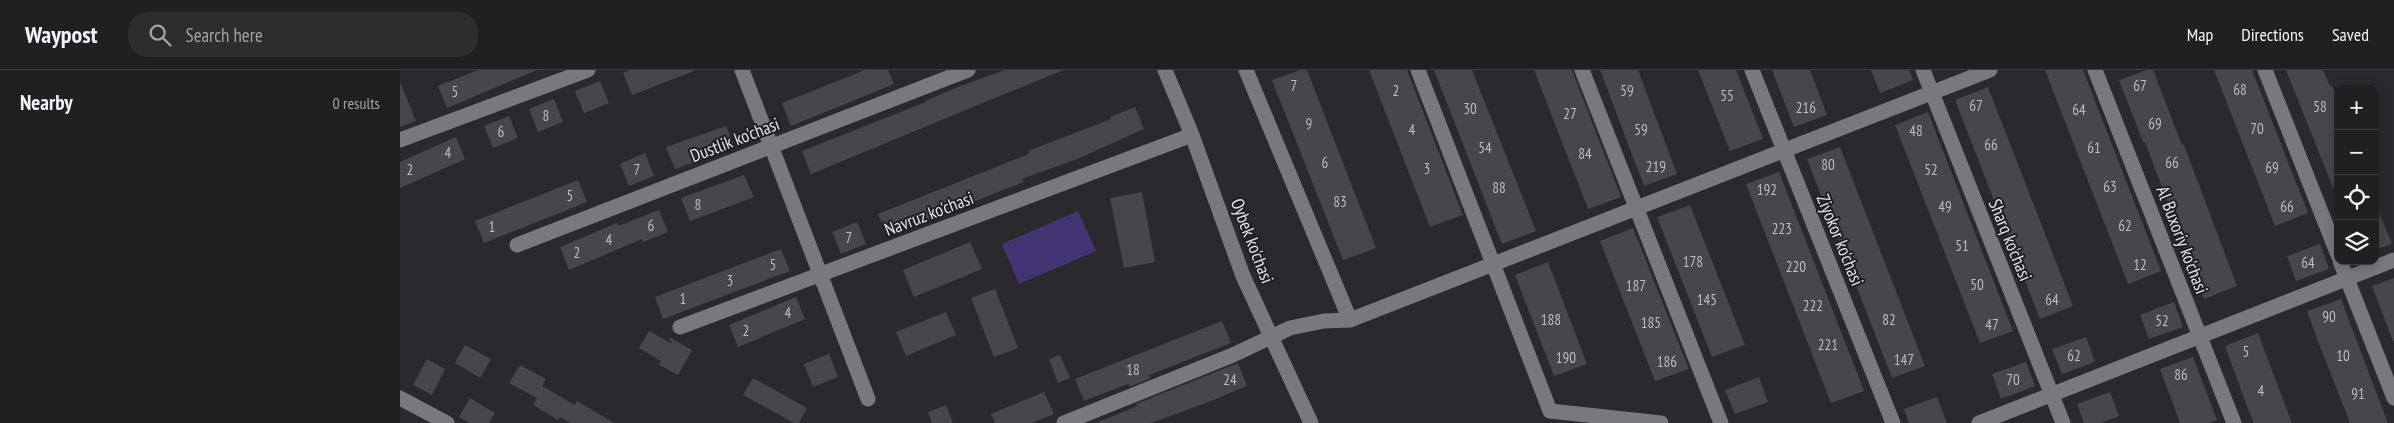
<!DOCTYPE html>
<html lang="en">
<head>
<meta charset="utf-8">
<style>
  body { margin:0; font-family:"PT Sans Narrow",sans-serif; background:#2d2d2f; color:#f1f3f6 }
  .controls { position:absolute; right:15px; top:15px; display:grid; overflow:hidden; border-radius:10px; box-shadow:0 2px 12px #0003 }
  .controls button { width:45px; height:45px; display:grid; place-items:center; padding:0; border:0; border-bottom:1px solid #3d3e40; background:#202022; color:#f1f3f6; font:25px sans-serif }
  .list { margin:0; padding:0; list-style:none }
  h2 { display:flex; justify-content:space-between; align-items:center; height:65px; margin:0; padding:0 20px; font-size:21px }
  h2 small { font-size:16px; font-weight:400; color:#a2a3a5 }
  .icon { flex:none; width:28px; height:28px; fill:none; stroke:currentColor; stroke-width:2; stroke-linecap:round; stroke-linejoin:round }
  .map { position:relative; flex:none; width:1994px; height:353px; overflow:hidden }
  header { display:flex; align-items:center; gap:30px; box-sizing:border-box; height:70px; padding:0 25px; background:#202022; border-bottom:1px solid #3d3e40 }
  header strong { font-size:24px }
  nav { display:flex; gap:28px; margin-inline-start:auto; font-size:18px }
  .search { width:350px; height:45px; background:#2d2d2f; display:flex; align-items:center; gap:12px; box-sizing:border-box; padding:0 18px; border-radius:20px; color:#a2a3a5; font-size:19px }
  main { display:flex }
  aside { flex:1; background:#202022 }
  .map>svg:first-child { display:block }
  .green { fill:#433573 }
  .building { fill:#47474b }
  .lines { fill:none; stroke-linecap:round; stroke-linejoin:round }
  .minor { stroke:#79787d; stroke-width:15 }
  .labels { text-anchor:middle; stroke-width:4; stroke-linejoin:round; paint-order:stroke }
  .number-label { font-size:15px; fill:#bebdc0 }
  .street-label { font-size:18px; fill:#e5e4e7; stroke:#202024 }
</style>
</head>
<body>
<header>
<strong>Waypost</strong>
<div class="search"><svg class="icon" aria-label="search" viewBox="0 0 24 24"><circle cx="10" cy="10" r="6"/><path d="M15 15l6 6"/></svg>Search here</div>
<nav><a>Map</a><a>Directions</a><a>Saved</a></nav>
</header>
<main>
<aside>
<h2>Nearby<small>0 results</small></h2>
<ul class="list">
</ul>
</aside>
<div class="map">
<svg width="1994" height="353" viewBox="0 0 1994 353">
  <rect width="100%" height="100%" fill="#2a2a2e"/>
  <path class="green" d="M678 141 696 181 619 214 602 174Z"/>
  <path class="building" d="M78 0H137L47 38 38 16Z
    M230 0H293L294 1 232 25 223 3Z
    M465 0H488L494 14 391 56 382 33Z
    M605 0H663L411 104 402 81 526 32 525 31 558 17Z
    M901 0H907L976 178 943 190 872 10Z
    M969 0H1007L1063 145 1030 157Z
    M1034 0H1072L1136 161 1102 174Z
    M1134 0H1172L1221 127 1188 139Z
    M1200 0H1238L1277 104 1244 116Z
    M1298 0H1336L1363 69 1330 81Z
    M1372 0H1410L1427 45 1394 57Z
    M1471 0H1509L1513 10 1480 23Z
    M1645 0H1683L1761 201 1728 214Z
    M1747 0H1753L1782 75H1784L1837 216 1804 229 1745 72H1743L1719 10Z
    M1814 0H1852L1908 143 1875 156Z
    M1886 0H1923L1930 16H1932L1938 32V130Z
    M200 11 209 33 184 43 175 21Z
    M0 12 16 51 0 57Z
    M1588 17 1673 236 1640 249 1555 30Z
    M154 29 163 52 138 62 129 39Z
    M735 37 744 59 677 89 622 109 624 112 487 166 478 144 629 84 628 81 711 49 710 47Z
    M1528 42 1613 261 1580 273 1495 55Z
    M109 46 118 68 93 78 84 56Z
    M326 56 335 78 275 99 266 77Z
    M56 67 65 89 0 118V92Z
    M1440 77 1525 296 1492 308 1407 89Z
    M245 83 254 106 229 116 220 94Z
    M1379 102 1464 321 1431 333 1346 114Z
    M344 105 354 127 290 151 281 128Z
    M178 110 187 132 84 173 75 151Z
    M742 122 755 192 724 198 710 128Z
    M1975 133 1992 174 1975 180Z
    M1290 135 1345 275 1312 287 1257 147Z
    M259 140 268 162 243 172 242 169 169 200 160 177 217 153 218 156Z
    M457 152 466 174 441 184 432 162Z
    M1233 158 1289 299 1255 311 1200 171Z
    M570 172 582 199 514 227 503 200Z
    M1920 174 1929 199 1896 211 1887 186Z
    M381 179 390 201 263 249 255 227Z
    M1148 192 1187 294 1154 306 1115 205Z
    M1994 208V271H1993L1972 216Z
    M595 219 618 278 594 287 571 228Z
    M396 227 405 249 338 277 329 255Z
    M1941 229 1970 306 1988 353H1950L1916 266 1907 241Z
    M1774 232 1783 257 1749 269 1740 245Z
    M546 242 556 265 506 286 496 262Z
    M822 251 831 273 749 305 751 308 729 317V314L725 315 684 331 675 309Z
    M249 261 272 274 269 267 292 280 278 305 259 295 261 291 239 278Z
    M1858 263 1887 340 1892 353H1854L1848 339 1825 276Z
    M1686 267 1695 292 1662 304 1652 279Z
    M65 275 91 289 80 308 55 293Z
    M429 284 438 307 413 317 404 294Z
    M660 285 670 308 658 313 649 289Z
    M1793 287 1817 350 1809 353H1780L1760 299Z
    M27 289 45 299 32 325 13 315Z
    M1626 292 1635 316 1601 329 1592 304Z
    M838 293 847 316 811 331 751 353H696L737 336 736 334Z
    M120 295 146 309 142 316 175 335 177 331 214 353H171L160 347 158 350 133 335 137 328 109 313Z
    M1359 307 1368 332 1335 344 1325 320Z
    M353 308 407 338 399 353H394L343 325Z
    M644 322 654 344 632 353H595L591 344Z
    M1710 322 1719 346 1701 353H1684L1677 334Z
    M1537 327 1547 353H1509L1504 339Z
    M70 328 95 343 89 353H70L59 347Z
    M546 335 553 353H532L528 342Z"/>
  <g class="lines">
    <path class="minor" d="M342 0 468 329
      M765 0 792 65 843 206 911 353
      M846 0 950 250
      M1018 0 1150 341 1261 353
      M1182 0 1321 353
      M1352 0 1493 353
      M1523 0 1663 353
      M1695 0 1834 353
      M1865 0 1938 185
      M0 70 188 0
      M117 175 568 0
      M1940 191 1994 328
      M280 257 792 65
      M0 328 47 353
      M664 353 833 285 890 258 924 251 950 250 1590 0
      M1579 353 1994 190"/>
  </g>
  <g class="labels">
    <g class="number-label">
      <text x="894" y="21">7</text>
      <text x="1740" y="21">67</text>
      <text x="1840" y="25">68</text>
      <text x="996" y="26">2</text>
      <text x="1227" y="26">59</text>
      <text x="55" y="27">5</text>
      <text x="1327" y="31">55</text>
      <text x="1576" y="41">67</text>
      <text x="1920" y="42">58</text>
      <text x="1406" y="43">216</text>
      <text x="1070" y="44">30</text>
      <text x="1679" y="45">64</text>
      <text x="1170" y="49">27</text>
      <text x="146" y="51">8</text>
      <text x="909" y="59">9</text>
      <text x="1755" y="59">69</text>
      <text x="1857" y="64">70</text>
      <text x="1012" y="65">4</text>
      <text x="1241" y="65">59</text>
      <text x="1516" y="66">48</text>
      <text x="101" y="67">6</text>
      <text x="1591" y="80">66</text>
      <text x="1085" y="83">54</text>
      <text x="1694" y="83">61</text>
      <text x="48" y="88">4</text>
      <text x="1185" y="89">84</text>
      <text x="925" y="98">6</text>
      <text x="1772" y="98">66</text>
      <text x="1428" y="100">80</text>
      <text x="1256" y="102">219</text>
      <text x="1872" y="103">69</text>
      <text x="1027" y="104">3</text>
      <text x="10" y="105">2</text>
      <text x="237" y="105">7</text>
      <text x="1531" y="105">52</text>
      <text x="1710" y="122">63</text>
      <text x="1099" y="123">88</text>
      <text x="1367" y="125">192</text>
      <text x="170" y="131">5</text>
      <text x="940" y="137">83</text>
      <text x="298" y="140">8</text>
      <text x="1545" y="142">49</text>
      <text x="1887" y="142">66</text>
      <text x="251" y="161">6</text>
      <text x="1725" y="161">62</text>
      <text x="92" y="162">1</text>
      <text x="1382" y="164">223</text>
      <text x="449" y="173">7</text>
      <text x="209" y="175">4</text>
      <text x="1562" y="181">51</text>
      <text x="177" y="188">2</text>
      <text x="1293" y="197">178</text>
      <text x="1908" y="198">64</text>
      <text x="373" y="200">5</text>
      <text x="1740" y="200">12</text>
      <text x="1396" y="202">220</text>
      <text x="330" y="216">3</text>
      <text x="1577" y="220">50</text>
      <text x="1236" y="221">187</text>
      <text x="283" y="234">1</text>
      <text x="1307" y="235">145</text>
      <text x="1652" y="235">64</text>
      <text x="1413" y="241">222</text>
      <text x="388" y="248">4</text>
      <text x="1929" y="252">90</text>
      <text x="1151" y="255">188</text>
      <text x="1489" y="255">82</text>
      <text x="1762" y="256">52</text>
      <text x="1251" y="258">185</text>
      <text x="1592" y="260">47</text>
      <text x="346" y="266">2</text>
      <text x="1428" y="280">221</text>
      <text x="1846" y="287">5</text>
      <text x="1674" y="291">62</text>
      <text x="1943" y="291">10</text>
      <text x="1166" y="293">190</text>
      <text x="1504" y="295">147</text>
      <text x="1267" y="297">186</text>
      <text x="733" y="305">18</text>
      <text x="1781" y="310">86</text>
      <text x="830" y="315">24</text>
      <text x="1613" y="315">70</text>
      <text x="1861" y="326">4</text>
      <text x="1958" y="329">91</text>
    </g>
    <g class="street-label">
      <text transform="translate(335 70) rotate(-21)" y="6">Dustlik ko'chasi</text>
      <text transform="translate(529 144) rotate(-21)" y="6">Navruz ko'chasi</text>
      <text transform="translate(1440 170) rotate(68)" y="6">Ziyokor ko'chasi</text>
      <text transform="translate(1610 170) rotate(68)" y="6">Sharq ko'chasi</text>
      <text transform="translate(1782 170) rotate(69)" y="6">Al Buxoriy ko'chasi</text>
      <text transform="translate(852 171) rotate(69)" y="6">Oybek ko'chasi</text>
    </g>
  </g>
</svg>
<div class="controls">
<button>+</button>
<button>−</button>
<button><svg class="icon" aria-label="locate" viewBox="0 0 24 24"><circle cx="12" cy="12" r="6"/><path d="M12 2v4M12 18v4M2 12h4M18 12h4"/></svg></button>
<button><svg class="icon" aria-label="layers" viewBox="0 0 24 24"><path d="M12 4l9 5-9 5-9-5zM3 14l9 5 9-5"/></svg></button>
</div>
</div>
</main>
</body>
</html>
